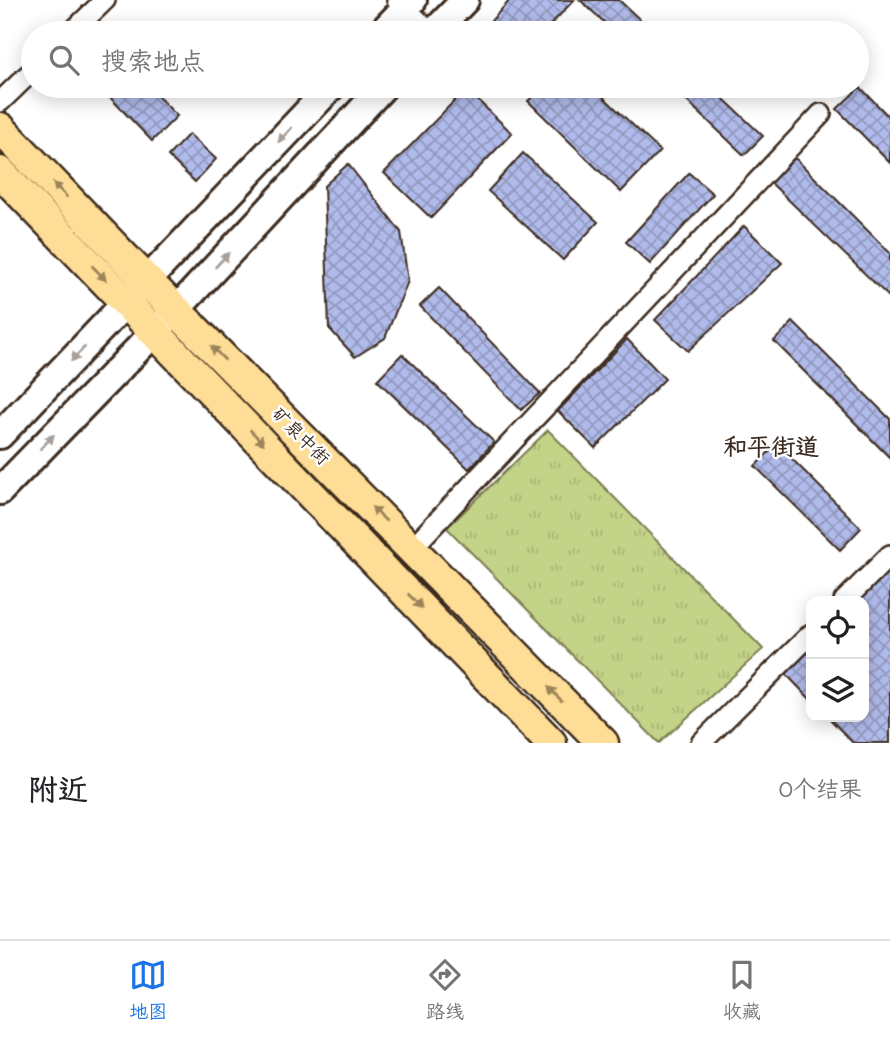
<!DOCTYPE html>
<html lang="zh">
<head>
<meta charset="utf-8">
<style>
  body { margin:0; font-family:Mali,"LXGW WenKai TC",sans-serif; background:#f6f6f6; color:#202124 }
  .controls { position:absolute; right:21px; bottom:21px; display:grid; overflow:hidden; border-radius:14px; box-shadow:0 4px 18px #0003 }
  .controls button { width:63px; height:63px; display:grid; place-items:center; padding:0; border:0; border-bottom:2px solid #e0e0e0; background:#fff; color:#202124; font:35px sans-serif }
  .list { margin:0; padding:0; list-style:none }
  h2 { display:flex; justify-content:space-between; align-items:center; height:91px; margin:0; padding:0 28px; font-size:30px }
  h2 small { font-size:23px; font-weight:400; color:#757577 }
  .icon { flex:none; width:38px; height:38px; fill:none; stroke:currentColor; stroke-width:2; stroke-linecap:round; stroke-linejoin:round }
  .map { position:relative; flex:none; width:890px; height:743px; overflow:hidden }
  .search { position:absolute; background:#fff; box-shadow:0 4px 18px #0003; left:21px; right:21px; top:21px; height:77px; display:flex; align-items:center; gap:18px; box-sizing:border-box; padding:0 24px; border-radius:38px; color:#757577; font-size:26px }
  .sheet { height:196px; background:#fff }
  nav { display:flex; justify-content:space-around; align-items:center; box-sizing:border-box; height:98px; border-top:2px solid #e0e0e0; background:#fff; font-size:19px; color:#757577 }
  nav a { display:grid; justify-items:center; gap:4px }
  nav .on { color:#1a73e8 }
  .map>svg:first-child { display:block }
  .park { fill:url(#park-tufts); stroke:#7f7e53; stroke-width:2 }
  .building { fill:url(#building-cross-hatch); stroke:#3b2a1e; stroke-width:2 }
  .lines { fill:none; stroke-linecap:round; stroke-linejoin:round }
  .street-casing { stroke:#3b2a1e; stroke-width:24 }
  .secondary-casing { stroke:#3b2a1e; stroke-width:32 }
  .primary-casing { stroke:#3b2a1e; stroke-width:35 }
  .street { stroke:#fff; stroke-width:19 }
  .secondary { stroke:#fff; stroke-width:26 }
  .primary { stroke:#fedd96; stroke-width:30 }
  .oneway { fill:#a79f9a }
  .oneway2 { fill:#9c845a }
  .labels { text-anchor:middle; stroke-width:5; stroke-linejoin:round; paint-order:stroke }
  .street-label { font-size:18px; fill:#3b2a1e; stroke:#fff }
  .district-label { font-size:24px; font-weight:bold; fill:#3b2a1e; stroke:#fff }
</style>
</head>
<body>
<div class="map">
<svg width="890" height="743" viewBox="0 0 890 743">
  <defs>
    <pattern id="park-tufts" width="24" height="20" patternUnits="userSpaceOnUse" patternTransform="scale(1.75)"><rect width="24" height="20" fill="#c3d388"/><path d="M3 7l-1-3M5 7V3M7 7l1-3M15 17l-1-3M17 17v-4M19 17l1-3" fill="none" stroke="#a8b575"/></pattern>
    <pattern id="building-cross-hatch" width="8" height="8" patternUnits="userSpaceOnUse" patternTransform="scale(1.75)"><rect width="8" height="8" fill="#b1bbeb"/><path d="M0 0l8 8M0 8l8-8" fill="none" stroke="#9198be"/></pattern>
  </defs>
  <rect width="100%" height="100%" fill="#fff"/>
  <filter id="ink" filterUnits="userSpaceOnUse"><feTurbulence type="fractalNoise" baseFrequency=".0143" numOctaves="2"/><feDisplacementMap in="SourceGraphic" scale="14" xChannelSelector="R" yChannelSelector="G"/><feConvolveMatrix kernelMatrix="1 2 1 2 8 2 1 2 1" color-interpolation-filters="sRGB"/></filter>
  <g filter="url(#ink)">
    <path class="park" d="M548 430 763 649 659 743 447 528Z"/>
    <path class="building" d="M510 0H574L543 33H480Z
      M580 0H619L654 33H616Z
      M99 86H148L177 116 152 141Z
      M543 86H592L660 151 621 192 528 101Z
      M671 86H710L763 136 744 155Z
      M860 87 890 118V163L837 109Z
      M466 89 512 133 431 218 384 173Z
      M189 134 216 159 195 182 168 156Z
      M523 153 598 222 563 260 488 191Z
      M795 158 890 253V298L770 182Z
      M348 164 401 232 408 281 385 338 355 357 329 328 324 186Z
      M689 173 713 194 650 264 626 242Z
      M744 226 782 263 688 351 655 320Z
      M439 288 540 393 521 410 420 306Z
      M793 322 890 419V458L774 341Z
      M627 339 665 379 595 448 558 411Z
      M402 354 494 442 469 469 377 380Z
      M777 444 861 528 840 550 755 466Z
      M890 566V743H853L828 717H864V601H853Z
      M811 642V700L782 670Z"/>
    <g class="lines">
      <g class="street-casing">
        <path id="street" d="M397 0 431 33
          M71 33 105 0
          M0 102 33 70
          M413 547 821 114
          M844 601 890 555
          M701 743 811 634"/>
      </g>
      <g class="secondary-casing">
        <path id="secondary" d="M381 33 413 0
          M433 33 465 0
          M0 435 332 86
          M0 491 176 310 384 86"/>
      </g>
      <g class="primary-casing">
        <path id="primary" d="M0 128 148 282 603 743
          M0 172 551 743"/>
      </g>
      <use href="#street" class="street"/>
      <use href="#secondary" class="secondary"/>
      <use href="#primary" class="primary"/>
    </g>
    <defs><path id="oneway-solid" d="M-6-.8H1V-3.2L6.5 0L1 3.2V.8H-6Z" transform="scale(1.75)"/></defs>
    <g class="oneway">
      <use href="#oneway-solid" transform="translate(285 135) rotate(133)"/>
      <use href="#oneway-solid" transform="translate(222 260) rotate(-47)"/>
      <use href="#oneway-solid" transform="translate(78 354) rotate(134)"/>
      <use href="#oneway-solid" transform="translate(47 442) rotate(-46)"/>
    </g>
    <g class="oneway2">
      <use href="#oneway-solid" transform="translate(60 190) rotate(-134)"/>
      <use href="#oneway-solid" transform="translate(99 273) rotate(46)"/>
      <use href="#oneway-solid" transform="translate(218 353) rotate(-135)"/>
      <use href="#oneway-solid" transform="translate(257 437) rotate(46)"/>
      <use href="#oneway-solid" transform="translate(379 514) rotate(-135)"/>
      <use href="#oneway-solid" transform="translate(415 601) rotate(46)"/>
      <use href="#oneway-solid" transform="translate(555 694) rotate(-134)"/>
    </g>
  </g>
  <g class="labels">
    <g class="street-label">
      <text transform="translate(301 436) rotate(45)" y="6">矿泉中街</text>
    </g>
    <g class="district-label">
      <text x="771" y="455">和平街道</text>
    </g>
  </g>
</svg>
<div class="controls">
<button><svg class="icon" aria-label="locate" viewBox="0 0 24 24"><circle cx="12" cy="12" r="6"/><path d="M12 2v4M12 18v4M2 12h4M18 12h4"/></svg></button>
<button><svg class="icon" aria-label="layers" viewBox="0 0 24 24"><path d="M12 4l9 5-9 5-9-5zM3 14l9 5 9-5"/></svg></button>
</div>
<div class="search"><svg class="icon" aria-label="search" viewBox="0 0 24 24"><circle cx="10" cy="10" r="6"/><path d="M15 15l6 6"/></svg>搜索地点</div>
</div>
<section class="sheet">
<h2>附近<small>0个结果</small></h2>
<ul class="list">
</ul>
</section>
<nav>
<a class="on"><svg class="icon" aria-label="map" viewBox="0 0 24 24"><path d="M3 6l6-2 6 2 6-2v14l-6 2-6-2-6 2zM9 4v14M15 6v14"/></svg>地图</a>
<a><svg class="icon" aria-label="directions" viewBox="0 0 24 24"><path d="M12 3l9 9-9 9-9-9zM9 14v-3h6M13 9l2 2-2 2"/></svg>路线</a>
<a><svg class="icon" aria-label="saved" viewBox="0 0 24 24"><path d="M7 4h10v16l-5-4-5 4z"/></svg>收藏</a>
</nav>
</body>
</html>
